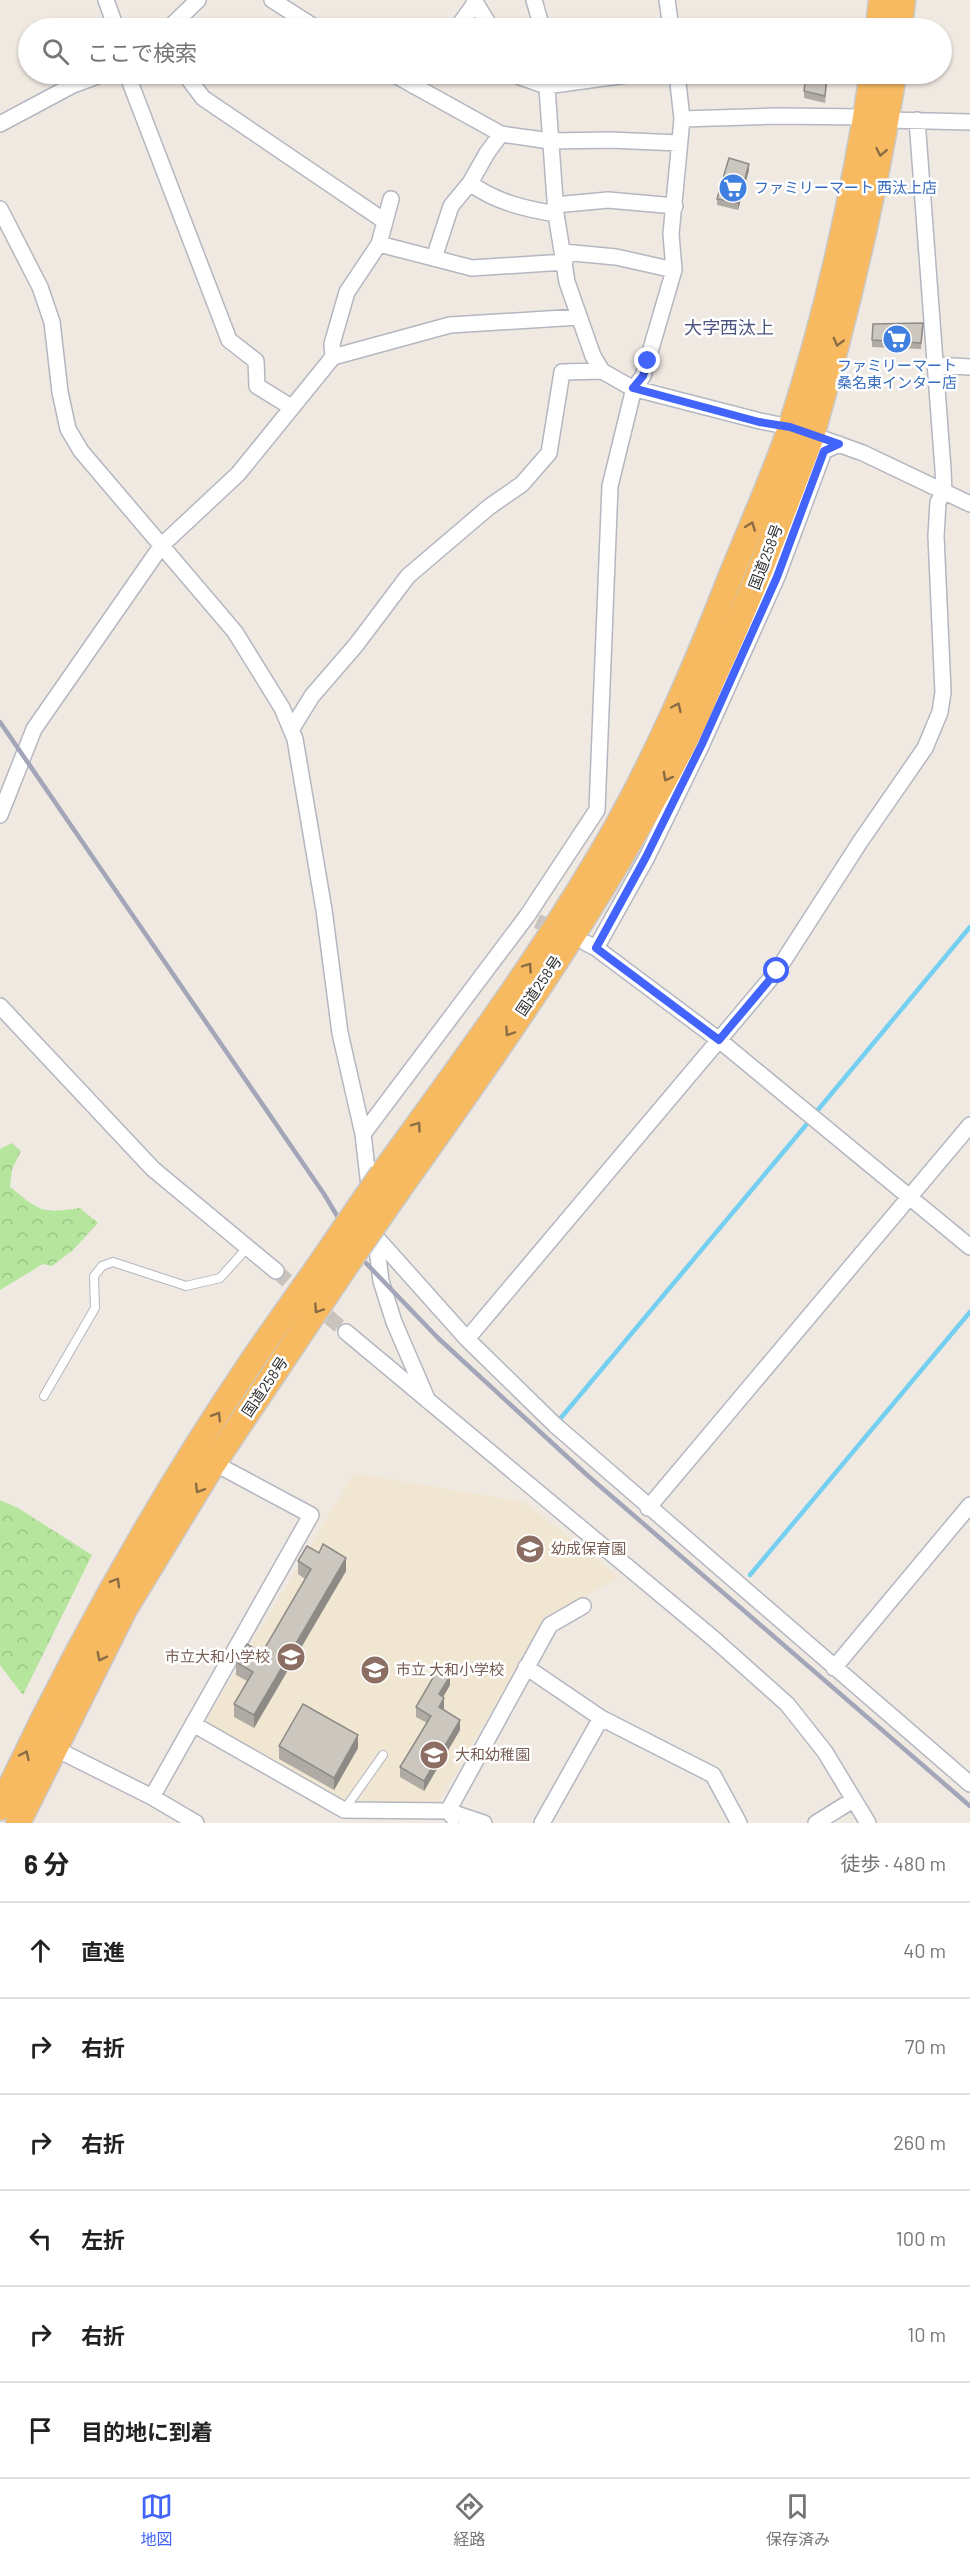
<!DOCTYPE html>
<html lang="ja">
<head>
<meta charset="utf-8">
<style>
  body { margin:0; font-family:Barlow,"Noto Sans JP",sans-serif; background:#f2f2f2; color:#222 }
  .stop { position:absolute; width:18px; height:18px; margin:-14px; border:4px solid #4264fb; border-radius:50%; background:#fff }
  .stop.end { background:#4264fb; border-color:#fff; box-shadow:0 2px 6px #0008 }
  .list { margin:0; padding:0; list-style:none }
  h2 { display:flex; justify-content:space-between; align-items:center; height:78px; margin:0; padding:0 24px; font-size:26px }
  h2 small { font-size:20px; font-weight:400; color:#767676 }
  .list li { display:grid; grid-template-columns:39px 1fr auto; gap:18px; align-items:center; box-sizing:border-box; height:96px; padding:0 24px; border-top:2px solid #e0e0e0 }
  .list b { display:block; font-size:22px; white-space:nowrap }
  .list em { font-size:20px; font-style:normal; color:#767676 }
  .icon { flex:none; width:33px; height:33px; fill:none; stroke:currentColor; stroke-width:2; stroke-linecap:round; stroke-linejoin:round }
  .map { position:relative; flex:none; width:970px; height:1823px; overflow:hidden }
  .search { position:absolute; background:#fff; box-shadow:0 2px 4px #0004; left:18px; right:18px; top:18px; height:66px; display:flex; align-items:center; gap:15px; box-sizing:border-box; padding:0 21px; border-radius:33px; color:#767676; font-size:22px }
  .sheet { height:654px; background:#fff }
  nav { display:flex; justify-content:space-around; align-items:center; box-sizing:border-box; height:84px; border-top:2px solid #e0e0e0; background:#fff; font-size:16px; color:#767676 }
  nav a { display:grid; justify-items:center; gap:3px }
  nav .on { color:#4264fb }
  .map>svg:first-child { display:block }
  .education { fill:#f0e6d1 }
  .forest { fill:url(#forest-crowns) }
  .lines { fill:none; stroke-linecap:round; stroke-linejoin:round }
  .stream { stroke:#75cff0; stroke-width:4.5 }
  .minor-tunnel { stroke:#c8c4bd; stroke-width:15; stroke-dasharray:15 8; stroke-linecap:butt }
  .service-casing { stroke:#b4b7c1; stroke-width:10 }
  .minor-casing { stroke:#b4b7c1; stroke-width:18 }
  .trunk-casing { stroke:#c9c9c9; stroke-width:27 }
  .service { stroke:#fff; stroke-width:8 }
  .minor { stroke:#fff; stroke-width:15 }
  .trunk { stroke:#f8ba60; stroke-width:24 }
  .rail { stroke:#a3a6b8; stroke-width:4.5 }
  .trunk-bridge-casing { stroke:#c9c9c9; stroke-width:27; stroke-linecap:butt }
  .trunk-bridge { stroke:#f8ba60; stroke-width:24 }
  .wall { fill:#afaba4 }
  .shaded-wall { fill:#8e8b86 }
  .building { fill:#cbc7bf; stroke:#8e8b86; stroke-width:1.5 }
  .oneway { stroke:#896d44 }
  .route { stroke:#4264fb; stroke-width:8 }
  .labels { text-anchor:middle; stroke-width:5; stroke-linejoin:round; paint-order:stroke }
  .shop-label { font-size:15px; fill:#366cbe; stroke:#fff; text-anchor:start }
  .street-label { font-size:15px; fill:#2e2e2e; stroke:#fff }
  .education-label { font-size:15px; fill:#785e54; stroke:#fff; text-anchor:start }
  .quarter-label { font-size:18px; fill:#4d5680; stroke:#fff }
</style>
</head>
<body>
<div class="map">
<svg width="970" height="1823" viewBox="0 0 970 1823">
  <defs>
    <pattern id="forest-crowns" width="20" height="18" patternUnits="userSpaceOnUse" patternTransform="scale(1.5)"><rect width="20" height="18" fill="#b6e59e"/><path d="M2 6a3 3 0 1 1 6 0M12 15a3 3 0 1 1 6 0" fill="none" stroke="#9dc588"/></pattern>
  </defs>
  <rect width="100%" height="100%" fill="#efe9e1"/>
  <path class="education" d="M354 1473 524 1502 619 1577 544 1621 437 1805 346 1804 206 1726V1720Z"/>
  <path class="forest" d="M12 1143 21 1151 12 1169 10 1187C40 1211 41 1214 80 1208L98 1223 73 1250 52 1266 43 1264 0 1290V1149Z
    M0 1500 18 1508 92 1555 23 1695 0 1665Z"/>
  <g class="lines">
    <path class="stream" d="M817 1111 970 927
      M560 1419 806 1125
      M750 1575 970 1312"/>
    <path class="minor-tunnel" d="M537 921 562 932
      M276 1271 346 1332"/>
    <g class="service-casing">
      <path id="service" d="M44 1396 95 1308 94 1276 102 1266 113 1262 186 1286 220 1278 248 1247
        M344 1810 383 1755"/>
    </g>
    <g class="minor-casing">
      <path id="minor" d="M106 0 116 28
        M272 0 316 28
        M474 0 491 28
        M534 0 542 28
        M667 0 671 28
        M169 28 198 0
        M457 28 475 3
        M129 74 130 82 229 340 256 361 257 386 291 407
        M185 74 203 98 383 220
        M393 74 501 134 550 141 610 140 679 143
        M518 74 520 77 546 86 634 74
        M546 74 556 214 567 282 593 356 602 371 632 388 760 421 790 427 863 453 970 504
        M414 86 424 74
        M682 119 777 116 865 117
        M887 120 970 122
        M0 124 73 85 103 74
        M470 183C495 202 526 209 556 214
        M555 205 608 200 675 206
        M0 209 40 287 52 322 60 392 68 429 81 451 235 632 282 708 295 739 324 910 340 1033 363 1134 370 1195
        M379 244 472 268 565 262
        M563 252 616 257 674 270
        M434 258 451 206 470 183 487 153 501 134
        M333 357 332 344 347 292 379 244 391 199
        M935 365 970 367
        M291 730 312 696 356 645 408 576 489 507 522 484 549 453 562 372 602 371
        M0 815 34 729 162 545 238 474 333 357 450 325 579 317
        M586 943 596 948 719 1040 970 1247
        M596 948 647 857 702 744 777 577 824 451 839 444
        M0 1006 153 1169 276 1271
        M363 1134 527 916 597 810 610 486 634 388 643 376 674 270 671 234 682 119 677 74
        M374 1224 381 1281 394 1322 428 1401
        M375 1236 467 1339 555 1425 970 1784
        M346 1332 714 1639 787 1704 825 1752 868 1823
        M467 1339 777 971 860 842 925 748 940 712 943 692 936 536 938 502 944 492 943 469 917 120
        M648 1508 970 1125
        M526 1667 601 1718 713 1775 739 1823
        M834 1668 970 1505
        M193 1724 344 1810 448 1811 484 1823
        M54 1748 152 1797 196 1823
        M152 1797 311 1515 214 1463
        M453 1817 448 1811 550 1625 583 1606
        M542 1823 601 1718
        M816 1823 853 1800"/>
    </g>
    <g class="trunk-casing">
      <path id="trunk" d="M878 28 881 0
        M900 28 903 0
        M382 1174C461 1065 542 956 609 840 658 754 696 665 732 573 752 524 774 475 791 425 828 310 854 192 872 74
        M400 1188C500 1048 599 906 679 753 692 730 702 704 713 679 750 599 781 518 812 436 846 316 875 197 894 74
        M0 1808C72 1654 155 1505 250 1364 277 1324 306 1285 333 1245
        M18 1823 125 1609 214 1463 350 1260"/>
    </g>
    <use href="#service" class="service"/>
    <use href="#minor" class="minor"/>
    <use href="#trunk" class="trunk"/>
    <path class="rail" d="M0 722 324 1194 364 1261 438 1338 587 1475 970 1806"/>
    <g class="trunk-bridge-casing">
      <path id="trunk-bridge" d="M333 1245 382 1174
        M350 1260 400 1188"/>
    </g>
    <use href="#trunk-bridge" class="trunk-bridge"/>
  </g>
  <path class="wall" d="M828 74 825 103 804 98V91Z
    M749 170 738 210 717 205V199Z
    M923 330 921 349 872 347V340Z
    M298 1561 346 1571 254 1728 234 1717V1704L247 1681 236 1675V1662L262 1653 305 1579 298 1574Z
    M450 1685 443 1697 444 1708 443 1710 460 1730 424 1791 400 1777V1767L427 1723 416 1717V1707Z
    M279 1746 358 1748 334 1790 279 1759Z"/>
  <path class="shaded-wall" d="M749 164V170L738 210V203Z
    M346 1558V1571L254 1728V1715Z
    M450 1676V1685L439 1704V1694Z
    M444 1698V1708L439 1717V1707Z
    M460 1720V1730L424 1791V1781Z
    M358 1735V1748L334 1790V1778Z"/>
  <path class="building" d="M853 20V28H815V23Z
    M806 74H827L825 96 804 91Z
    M729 158 749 164 738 203 717 199Z
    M923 323 921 343 872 340 873 324Z
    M323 1544 346 1558 254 1715 234 1704 253 1672 236 1662 247 1644 262 1653 311 1569 298 1561 307 1546 319 1553Z
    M438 1669 450 1676 439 1694 444 1698 439 1707 460 1720 424 1781 400 1767 431 1716 416 1707Z
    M303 1704 358 1735 334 1778 279 1746Z"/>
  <defs><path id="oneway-chevron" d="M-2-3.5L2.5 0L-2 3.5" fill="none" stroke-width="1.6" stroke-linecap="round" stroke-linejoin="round" transform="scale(1.5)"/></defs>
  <g class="oneway">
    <use href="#oneway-chevron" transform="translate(881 152) rotate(101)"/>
    <use href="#oneway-chevron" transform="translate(838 342) rotate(105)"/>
    <use href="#oneway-chevron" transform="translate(751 526) rotate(-69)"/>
    <use href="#oneway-chevron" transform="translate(677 707) rotate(-65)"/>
    <use href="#oneway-chevron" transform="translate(667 777) rotate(119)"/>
    <use href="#oneway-chevron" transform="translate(528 967) rotate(-55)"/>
    <use href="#oneway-chevron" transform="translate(509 1032) rotate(124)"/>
    <use href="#oneway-chevron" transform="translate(417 1126) rotate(-54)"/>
    <use href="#oneway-chevron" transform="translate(318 1309) rotate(124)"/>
    <use href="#oneway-chevron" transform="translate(217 1416) rotate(-58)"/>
    <use href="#oneway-chevron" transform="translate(199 1489) rotate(121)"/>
    <use href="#oneway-chevron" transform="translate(116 1582) rotate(-60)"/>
    <use href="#oneway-chevron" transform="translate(101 1657) rotate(117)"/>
    <use href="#oneway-chevron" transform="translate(25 1755) rotate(-65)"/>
  </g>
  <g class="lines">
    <path class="route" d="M648 361 643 376 633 388 759 422 790 427 839 444 824 451 777 577 702 744 646 857 596 948 719 1040 777 971"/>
  </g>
  <defs>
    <g id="supermarket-disc" transform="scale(1.5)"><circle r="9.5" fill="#3f7fe0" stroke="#fff"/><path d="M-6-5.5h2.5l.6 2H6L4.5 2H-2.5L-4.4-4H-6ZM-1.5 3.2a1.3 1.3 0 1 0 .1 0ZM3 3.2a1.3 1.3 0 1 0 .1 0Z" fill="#fff"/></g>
    <g id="school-disc" transform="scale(1.5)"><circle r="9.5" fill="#8d6e63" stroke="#fff"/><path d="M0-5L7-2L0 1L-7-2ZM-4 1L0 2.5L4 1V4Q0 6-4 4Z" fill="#fff"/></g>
  </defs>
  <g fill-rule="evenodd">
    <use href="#supermarket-disc" x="733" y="188"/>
    <use href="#supermarket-disc" x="897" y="339"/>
    <use href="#school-disc" x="530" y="1549"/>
    <use href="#school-disc" x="291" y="1657"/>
    <use href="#school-disc" x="375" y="1670"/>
    <use href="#school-disc" x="434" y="1755"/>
  </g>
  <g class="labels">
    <g class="shop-label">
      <text x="754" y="193">ファミリーマート 西汰上店</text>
      <text x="897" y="371" text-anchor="middle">ファミリーマート<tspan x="897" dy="17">桑名東インター店</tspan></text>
    </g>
    <g class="street-label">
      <text transform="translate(766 557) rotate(-69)" y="5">国道258号</text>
      <text transform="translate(539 986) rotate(-56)" y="5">国道258号</text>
      <text transform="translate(265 1387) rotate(-56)" y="5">国道258号</text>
    </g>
    <g class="education-label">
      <text x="551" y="1554">幼成保育園</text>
      <text x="270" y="1662" text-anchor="end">市立大和小学校</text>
      <text x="396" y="1675">市立 大和小学校</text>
      <text x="455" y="1760">大和幼稚園</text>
    </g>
    <g class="quarter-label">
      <text x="729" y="334">大字西汰上</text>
    </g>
  </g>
</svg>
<div class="stop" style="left:777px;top:971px"></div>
<div class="stop end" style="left:648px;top:361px"></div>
<div class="search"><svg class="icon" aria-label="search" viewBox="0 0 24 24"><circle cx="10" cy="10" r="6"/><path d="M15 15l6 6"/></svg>ここで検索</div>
</div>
<section class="sheet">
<h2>6 分<small>徒歩 · 480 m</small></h2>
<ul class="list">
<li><svg class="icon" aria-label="ahead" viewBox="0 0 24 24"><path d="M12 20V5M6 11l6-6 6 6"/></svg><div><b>直進</b></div><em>40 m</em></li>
<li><svg class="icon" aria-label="right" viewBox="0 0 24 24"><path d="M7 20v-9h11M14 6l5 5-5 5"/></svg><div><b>右折</b></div><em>70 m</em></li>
<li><svg class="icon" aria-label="right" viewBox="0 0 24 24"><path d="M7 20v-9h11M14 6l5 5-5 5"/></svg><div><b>右折</b></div><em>260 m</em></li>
<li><svg class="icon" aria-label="left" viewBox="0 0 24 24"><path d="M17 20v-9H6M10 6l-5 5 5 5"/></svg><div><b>左折</b></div><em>100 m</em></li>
<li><svg class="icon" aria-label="right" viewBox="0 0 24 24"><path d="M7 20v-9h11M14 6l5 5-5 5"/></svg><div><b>右折</b></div><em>10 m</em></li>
<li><svg class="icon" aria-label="arrive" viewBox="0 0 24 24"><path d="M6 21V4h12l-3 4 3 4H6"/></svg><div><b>目的地に到着</b></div></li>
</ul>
</section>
<nav>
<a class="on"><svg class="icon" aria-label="map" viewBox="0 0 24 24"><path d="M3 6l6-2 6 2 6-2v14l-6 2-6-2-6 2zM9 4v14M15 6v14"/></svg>地図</a>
<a><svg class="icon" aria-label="directions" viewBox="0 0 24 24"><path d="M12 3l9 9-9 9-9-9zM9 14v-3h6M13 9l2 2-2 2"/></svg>経路</a>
<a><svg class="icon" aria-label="saved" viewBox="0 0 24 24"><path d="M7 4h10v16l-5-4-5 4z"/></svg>保存済み</a>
</nav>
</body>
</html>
